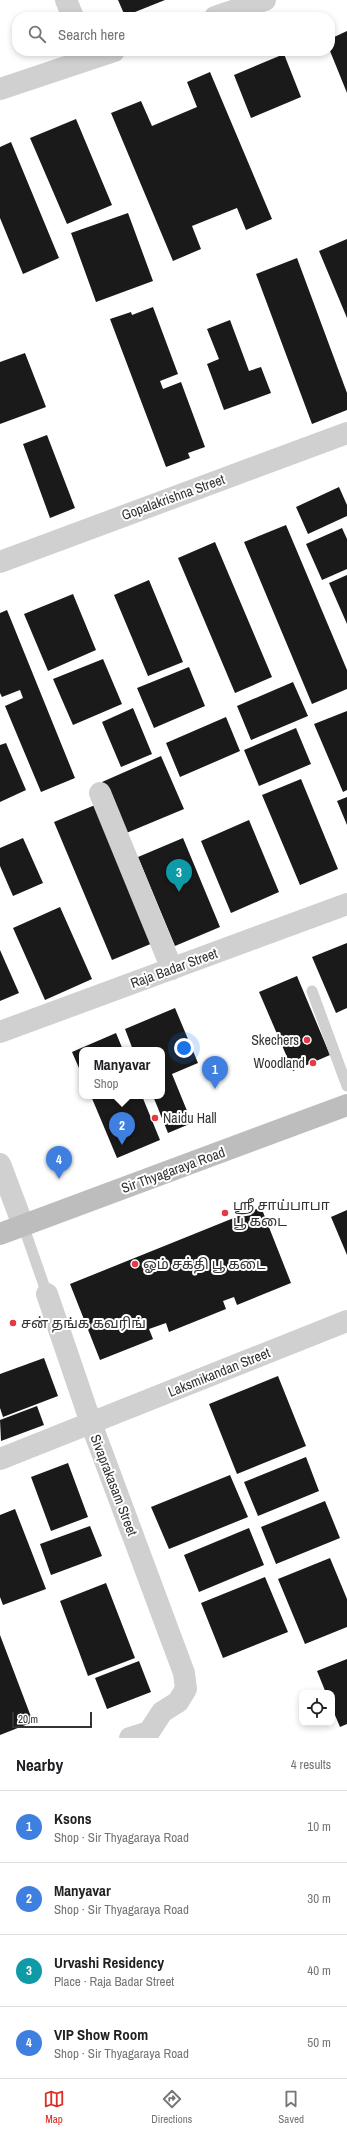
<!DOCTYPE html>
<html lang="en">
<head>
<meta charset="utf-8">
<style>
  body { margin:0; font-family:"Archivo Narrow","Noto Sans Tamil",sans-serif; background:#f6f6f6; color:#202124 }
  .controls { position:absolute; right:12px; bottom:12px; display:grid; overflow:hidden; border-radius:8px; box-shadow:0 2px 6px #0003 }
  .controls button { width:36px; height:36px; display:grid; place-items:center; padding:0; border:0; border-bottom:1px solid #e0e0e0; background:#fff; color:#202124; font:20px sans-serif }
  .scale { position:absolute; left:12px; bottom:10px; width:80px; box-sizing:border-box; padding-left:4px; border:2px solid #333; border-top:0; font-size:11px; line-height:14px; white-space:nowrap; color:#333; -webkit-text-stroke:3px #fff; paint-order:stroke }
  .you { position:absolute; left:184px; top:1048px; width:14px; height:14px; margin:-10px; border:3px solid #fff; border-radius:50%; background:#1a73e8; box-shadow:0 0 0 6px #1a73e833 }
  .badge { display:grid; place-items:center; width:26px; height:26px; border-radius:50%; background:#d93025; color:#fff; font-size:13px; font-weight:700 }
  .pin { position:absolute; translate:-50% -33px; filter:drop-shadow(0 1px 2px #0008) }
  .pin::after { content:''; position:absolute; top:21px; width:14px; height:12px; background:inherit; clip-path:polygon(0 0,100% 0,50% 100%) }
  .popup { position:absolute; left:79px; top:1047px; width:86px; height:52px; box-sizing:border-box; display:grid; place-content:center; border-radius:8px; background:#fff; filter:drop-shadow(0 1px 3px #0005); font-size:13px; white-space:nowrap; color:#757577 }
  .popup b { font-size:15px; color:#202124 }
  .popup::after { content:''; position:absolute; left:50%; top:100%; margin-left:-8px; border:8px solid transparent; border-top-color:#fff }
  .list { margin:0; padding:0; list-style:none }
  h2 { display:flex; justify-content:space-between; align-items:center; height:52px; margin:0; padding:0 16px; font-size:17px }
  h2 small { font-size:13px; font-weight:400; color:#757577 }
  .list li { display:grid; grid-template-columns:26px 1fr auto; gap:12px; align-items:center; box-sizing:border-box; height:72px; padding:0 16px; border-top:1px solid #e0e0e0 }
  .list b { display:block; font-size:15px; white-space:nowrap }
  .list p { margin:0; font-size:13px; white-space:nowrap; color:#757577 }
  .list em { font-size:13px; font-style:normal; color:#757577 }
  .icon { flex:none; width:22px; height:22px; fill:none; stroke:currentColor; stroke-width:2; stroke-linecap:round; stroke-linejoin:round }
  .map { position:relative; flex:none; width:347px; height:1738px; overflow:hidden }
  .search { position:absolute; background:#fff; box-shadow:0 2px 6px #0003; left:12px; right:12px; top:12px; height:44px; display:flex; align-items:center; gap:10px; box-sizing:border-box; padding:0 14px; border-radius:16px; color:#757577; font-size:15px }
  .sheet { height:340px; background:#fff }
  nav { display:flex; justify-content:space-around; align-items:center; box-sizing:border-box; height:56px; border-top:1px solid #e0e0e0; background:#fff; font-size:11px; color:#757577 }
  nav a { display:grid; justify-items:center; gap:2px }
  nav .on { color:#d93025 }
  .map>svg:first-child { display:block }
  .building { fill:#1a1a1a }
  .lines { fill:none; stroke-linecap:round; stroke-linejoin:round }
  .lane { stroke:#d0d0d0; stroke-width:11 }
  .street { stroke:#d0d0d0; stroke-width:22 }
  .secondary { stroke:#bdbdbd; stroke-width:22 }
  .poi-dot { fill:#e63946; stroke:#fff; stroke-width:1.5 }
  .labels { text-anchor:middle; stroke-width:4; stroke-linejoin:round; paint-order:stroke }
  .street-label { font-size:14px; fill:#333; stroke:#fff }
  .poi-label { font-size:14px; fill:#333; stroke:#fff; text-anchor:start }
</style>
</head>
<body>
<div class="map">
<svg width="347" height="1738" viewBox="0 0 347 1738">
  <rect width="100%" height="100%" fill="#fff"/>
  <path class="building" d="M118 0H165L125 16Z
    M347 31V93L330 51V39Z
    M284 54 301 97 251 118 234 75Z
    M210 72 272 219 246 230 237 208 192 226 201 249 173 261 111 113 141 101 152 126 197 107 187 82Z
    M76 119 112 205 67 224 30 138Z
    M11 142 59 258 23 274 0 218V147Z
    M128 213 153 281 96 302 71 233Z
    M347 239V318L319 251Z
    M297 258 347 393V410L312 424 256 274Z
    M153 307 178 374 160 381 163 389 181 382 205 447 188 453 190 458 166 467 110 319 131 312 132 315Z
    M230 320 249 371 261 367 271 393 224 410 207 364 219 359 207 329Z
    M25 353 46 407 0 424V362Z
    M47 435 75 508 50 518 23 444Z
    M339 487 347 505V516L308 534 296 507Z
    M286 525 347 670V689L312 704 244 542Z
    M342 528 347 539V569L322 580 306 544Z
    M215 542 272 677 235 693 178 558Z
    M347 575V624L329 583Z
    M149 580 183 662 148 676 114 595Z
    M73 594 96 650 48 671 24 614Z
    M7 610 75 778 41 792 5 706 23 698 20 690 2 697 0 693V613Z
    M103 659 122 704 73 725 53 679Z
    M189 667 205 706 154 728 137 688Z
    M293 682 308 716 251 740 237 706Z
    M133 708 152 754 121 767 102 722Z
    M347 711V790L343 792 314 724Z
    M226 717 240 751 180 777 166 743Z
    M296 728 311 764 259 786 244 750Z
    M6 743 26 790 0 802V745Z
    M161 756 184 809 124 834 102 782Z
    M301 779 338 869 300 885 262 795Z
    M347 797V825L337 801Z
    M95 805 153 943 112 960 54 822Z
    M249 820 279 892 231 913 201 841Z
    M23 838 43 883 13 896 0 866V848Z
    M183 838 220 927 175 946 138 857Z
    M60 907 92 979 45 1000 13 928Z
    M347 943V1008L336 1013 312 957Z
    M0 950 19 993 0 1001Z
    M297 976 330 1055 293 1071 259 992Z
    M175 1008 198 1063 172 1074 192 1123 168 1133 153 1096H162V1050H133L125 1029Z
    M116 1033 123 1050H82V1075L72 1052Z
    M91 1096H142L160 1140 117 1158Z
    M261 1207 291 1283 237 1305 234 1297 223 1301 226 1309 169 1332 166 1323 149 1329 153 1339 100 1360 70 1284Z
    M347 1210V1255L331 1217Z
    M44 1358 58 1396 3 1417 0 1408V1374Z
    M278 1376 306 1446 237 1474 209 1404Z
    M37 1406 44 1425 1 1441 0 1420Z
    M306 1457 319 1491 258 1516 244 1482Z
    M68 1463 88 1517 51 1531 31 1477Z
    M230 1475 248 1517 169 1549 151 1507Z
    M325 1501 340 1538 276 1564 261 1527Z
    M15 1509 46 1589 3 1605 0 1597V1515Z
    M90 1526 102 1556 51 1575 40 1544Z
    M249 1528 264 1565 199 1592 184 1555Z
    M330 1558 347 1599V1627L305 1644 278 1579Z
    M265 1577 288 1632 223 1658 201 1603Z
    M106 1583 135 1658 88 1676 60 1601Z
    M0 1635 33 1722 0 1735Z
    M347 1659V1724L340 1727 332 1708V1693H326L317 1671Z
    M139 1661 151 1692 107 1709 95 1678Z"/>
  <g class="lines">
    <path class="lane" d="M312 991 347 1086
      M23 1225 47 1294"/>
    <path class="street" d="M66 0 73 17
      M215 17 265 0
      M0 89 114 51
      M0 562 347 433
      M100 793 172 969
      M0 1032 347 904
      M0 1164 23 1225
      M47 1294 91 1423 184 1673 186 1689 178 1702 162 1712 149 1732
      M0 1459 347 1321
      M130 1738 149 1732"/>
    <path class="secondary" d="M0 1234 347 1105"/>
  </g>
  <g class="poi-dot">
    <circle cx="307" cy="1040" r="4"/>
    <circle cx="313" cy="1063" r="4"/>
    <circle cx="155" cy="1118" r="4"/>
    <circle cx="225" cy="1213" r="4"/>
    <circle cx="135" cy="1264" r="4"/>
    <circle cx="13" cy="1323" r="4"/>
  </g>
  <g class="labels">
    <g class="street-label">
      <text transform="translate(173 497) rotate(-20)" y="5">Gopalakrishna Street</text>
      <text transform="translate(174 968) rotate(-20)" y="5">Raja Badar Street</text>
      <text transform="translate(173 1170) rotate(-20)" y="5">Sir Thyagaraya Road</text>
      <text transform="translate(219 1372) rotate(-22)" y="5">Laksmikandan Street</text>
      <text transform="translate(114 1485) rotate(69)" y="5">Sivaprakasam Street</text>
    </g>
    <g class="poi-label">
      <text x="299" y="1045" text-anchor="end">Skechers</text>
      <text x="305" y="1068" text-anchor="end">Woodland</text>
      <text x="163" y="1123">Naidu Hall</text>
      <text x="233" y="1210">ஶ்ரீ சாய்பாபா<tspan x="233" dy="16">பூ கடை</tspan></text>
      <text x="143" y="1269">ஓம் சக்தி பூ கடை</text>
      <text x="21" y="1328">சன் தங்க கவரிங்</text>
    </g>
  </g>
</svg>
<div class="controls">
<button><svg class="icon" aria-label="locate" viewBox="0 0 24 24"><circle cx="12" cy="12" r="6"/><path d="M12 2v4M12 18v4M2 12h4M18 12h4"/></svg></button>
</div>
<div class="scale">20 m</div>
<div class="you"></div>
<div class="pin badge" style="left:215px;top:1089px;background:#3f7fe0">1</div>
<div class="pin badge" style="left:122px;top:1145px;background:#3f7fe0">2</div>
<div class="popup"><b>Manyavar</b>Shop</div>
<div class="pin badge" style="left:179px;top:892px;background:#0f9aa8">3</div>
<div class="pin badge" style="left:59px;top:1179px;background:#3f7fe0">4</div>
<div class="search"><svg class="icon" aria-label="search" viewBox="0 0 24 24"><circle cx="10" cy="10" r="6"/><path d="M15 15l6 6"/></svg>Search here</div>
</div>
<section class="sheet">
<h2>Nearby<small>4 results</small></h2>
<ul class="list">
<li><span class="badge" style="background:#3f7fe0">1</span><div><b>Ksons</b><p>Shop · Sir Thyagaraya Road</p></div><em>10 m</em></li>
<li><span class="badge" style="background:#3f7fe0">2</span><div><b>Manyavar</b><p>Shop · Sir Thyagaraya Road</p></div><em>30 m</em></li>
<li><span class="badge" style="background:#0f9aa8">3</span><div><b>Urvashi Residency</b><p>Place · Raja Badar Street</p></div><em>40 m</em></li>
<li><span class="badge" style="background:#3f7fe0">4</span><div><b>VIP Show Room</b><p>Shop · Sir Thyagaraya Road</p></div><em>50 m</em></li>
</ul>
</section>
<nav>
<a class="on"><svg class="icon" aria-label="map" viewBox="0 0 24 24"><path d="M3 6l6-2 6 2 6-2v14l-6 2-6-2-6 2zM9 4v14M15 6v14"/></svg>Map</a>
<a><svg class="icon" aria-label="directions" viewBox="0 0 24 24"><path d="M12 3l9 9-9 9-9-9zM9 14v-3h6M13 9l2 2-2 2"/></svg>Directions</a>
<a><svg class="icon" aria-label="saved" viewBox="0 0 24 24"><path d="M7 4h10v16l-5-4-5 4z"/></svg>Saved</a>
</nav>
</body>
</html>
